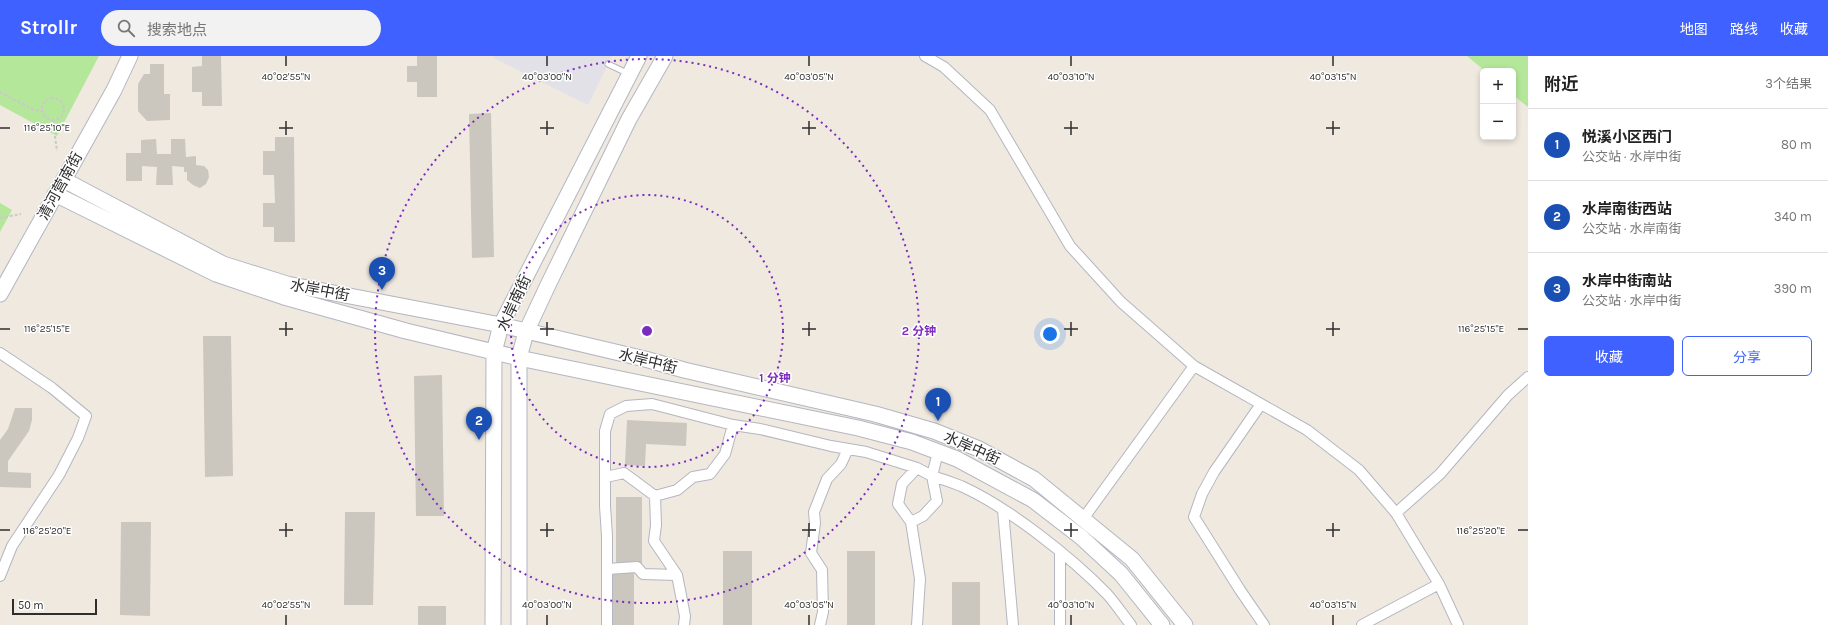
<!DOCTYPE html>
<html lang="zh">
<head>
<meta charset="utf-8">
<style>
  body { margin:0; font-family:Karla,"Noto Sans SC",sans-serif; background:#f2f2f2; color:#222 }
  .controls { position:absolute; right:12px; top:12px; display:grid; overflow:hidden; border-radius:6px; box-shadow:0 2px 6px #0003 }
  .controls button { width:36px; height:36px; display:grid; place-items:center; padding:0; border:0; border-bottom:1px solid #e0e0e0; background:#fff; color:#222; font:20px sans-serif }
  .scale { position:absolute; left:12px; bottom:10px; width:85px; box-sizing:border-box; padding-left:4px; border:2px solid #2e2e2e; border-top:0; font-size:11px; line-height:14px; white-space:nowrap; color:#2e2e2e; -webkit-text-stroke:3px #fff; paint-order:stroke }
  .you { position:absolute; left:1050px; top:278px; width:14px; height:14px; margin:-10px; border:3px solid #fff; border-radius:50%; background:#1a73e8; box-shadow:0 0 0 6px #1a73e833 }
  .badge { display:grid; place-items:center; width:26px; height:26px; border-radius:50%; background:#3e61ff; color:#fff; font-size:13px; font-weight:700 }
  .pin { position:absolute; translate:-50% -33px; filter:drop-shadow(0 1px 2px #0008) }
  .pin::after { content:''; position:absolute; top:21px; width:14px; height:12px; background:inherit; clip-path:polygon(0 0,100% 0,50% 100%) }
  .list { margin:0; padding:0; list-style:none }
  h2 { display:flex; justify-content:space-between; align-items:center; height:52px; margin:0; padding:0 16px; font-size:17px }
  h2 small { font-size:13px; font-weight:400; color:#767676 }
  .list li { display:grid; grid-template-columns:26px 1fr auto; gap:12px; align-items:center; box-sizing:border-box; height:72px; padding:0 16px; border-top:1px solid #e0e0e0 }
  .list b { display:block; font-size:15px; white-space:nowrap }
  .list p { margin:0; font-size:13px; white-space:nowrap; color:#767676 }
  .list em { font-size:13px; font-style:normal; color:#767676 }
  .actions { display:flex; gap:8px; padding:12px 16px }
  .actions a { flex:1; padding:9px 0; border:1px solid #3e61ff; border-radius:6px; text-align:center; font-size:14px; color:#3e61ff }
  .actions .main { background:#3e61ff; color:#fff }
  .icon { flex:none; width:22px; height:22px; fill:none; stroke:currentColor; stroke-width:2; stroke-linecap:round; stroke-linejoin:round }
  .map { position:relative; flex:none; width:1528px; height:569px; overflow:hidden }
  header { display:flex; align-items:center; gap:24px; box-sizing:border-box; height:56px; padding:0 20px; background:#3e61ff; color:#fff }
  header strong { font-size:19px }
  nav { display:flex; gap:22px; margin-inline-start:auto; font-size:14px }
  .search { width:280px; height:36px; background:#f2f2f2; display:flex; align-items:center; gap:10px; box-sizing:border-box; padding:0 14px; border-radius:22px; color:#767676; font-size:15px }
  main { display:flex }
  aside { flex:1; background:#fff }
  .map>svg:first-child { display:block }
  .industrial { fill:#e3e1e8 }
  .green { fill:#b5e79b }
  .building { fill:#cbc7be }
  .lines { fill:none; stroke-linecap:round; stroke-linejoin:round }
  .lane-casing { stroke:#b4b6c1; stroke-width:7 }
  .street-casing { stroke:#b4b6c1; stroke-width:12 }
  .secondary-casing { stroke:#b4b6c1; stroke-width:17 }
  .path { stroke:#c9c9c9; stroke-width:2; stroke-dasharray:3 2; stroke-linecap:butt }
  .lane { stroke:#fff; stroke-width:5 }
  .street { stroke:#fff; stroke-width:10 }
  .secondary { stroke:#fff; stroke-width:15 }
  .ticks { fill:none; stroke:#2e2e2e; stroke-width:1.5 }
  .ring { fill:none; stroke:#7b2cbf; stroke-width:2; stroke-dasharray:2 4 }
  .labels { text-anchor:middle; stroke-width:3; stroke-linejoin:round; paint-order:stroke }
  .street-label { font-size:15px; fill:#2e2e2e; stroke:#fff }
  .ticks-label { font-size:10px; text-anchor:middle; fill:#2e2e2e; stroke:#fff; stroke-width:3; stroke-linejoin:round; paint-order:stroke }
  .centre { fill:#7b2cbf; stroke:#fff; stroke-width:2 }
  .ring-label { font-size:12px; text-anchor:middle; font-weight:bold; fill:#7b2cbf; stroke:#fff; stroke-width:3; stroke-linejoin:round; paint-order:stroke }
</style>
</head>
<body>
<header>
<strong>Strollr</strong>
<div class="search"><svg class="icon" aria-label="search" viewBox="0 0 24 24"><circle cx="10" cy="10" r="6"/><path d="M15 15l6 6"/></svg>搜索地点</div>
<nav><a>地图</a><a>路线</a><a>收藏</a></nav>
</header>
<main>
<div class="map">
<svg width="1528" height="569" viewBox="0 0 1528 569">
  <rect width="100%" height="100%" fill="#efe9e0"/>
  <path class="industrial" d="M493 0H612L588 49 492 1Z"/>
  <path class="green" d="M0 0H99L57 80 0 49Z
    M1467 0H1528V51L1513 39V15H1485Z
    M0 147 12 154 0 176Z"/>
  <path class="building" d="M202 0H221L222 50H202V36H192V11L202 10Z
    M417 0H437V41H417V26H407V10H417Z
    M150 8H164V38H170V64L147 65 138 55V28L144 18H150Z
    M491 57 494 201 472 202 469 58Z
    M275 81H294L295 186H274V171H263V147H275L274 119H263V95H275Z
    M156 83 157 98H171V83H185L186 101 196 100V109L204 110 208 114 209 121 206 128 200 132 193 129 187 124V116H184V111L172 110 173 129H156L157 111 142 110V125H126V97H141V84Z
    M203 280H231L233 420 205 421Z
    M442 319 444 460H416L414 320Z
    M15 352H32V364L29 375 8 405V416L31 417V432L0 431V384L8 373Z
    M627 364 687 367 686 390 646 388 645 410 625 409Z
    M616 441H642V511H616Z
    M345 456H375L373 549H344Z
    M121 466H151L150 560 120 559Z
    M723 495H752V569H723Z
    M847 495H875V569H847Z
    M610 513 634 514V569H609Z
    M952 526H980V569H952Z
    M418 550H446V569H418Z"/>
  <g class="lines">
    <g class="lane-casing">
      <path id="lane" d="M608 8 629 18"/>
    </g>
    <g class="street-casing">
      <path id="street" d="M925 0 944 11 990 54 1070 190 1121 246 1194 310 1307 374 1359 414 1396 457 1439 528 1458 569
        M0 297 52 332 86 360 78 382 59 419 12 490 0 520
        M1261 348 1214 416 1202 438 1194 461 1240 534 1264 569
        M606 421 624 417 655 440 677 434 693 421 710 418 725 398 733 369
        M655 440 656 469 654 485 677 519 685 560 684 569
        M1003 454 1013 569
        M1396 457 1440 418 1508 339 1528 321
        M1083 463 1194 310
        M911 466 898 448 902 428 917 412
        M607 513 637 511 643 518 677 519
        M607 569V480L605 450V375L610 358 626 350 652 348 733 369 760 373 831 390 866 396 917 412 932 420 938 396
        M820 569 823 556 822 514 811 497 815 467 814 456 827 423 841 408 848 393
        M917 569 920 523 911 466 923 460 937 445 932 420C942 423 951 426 961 430 1008 451 1071 501 1107 538 1116 548 1123 559 1131 569
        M1060 569V496
        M1362 569 1439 528"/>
    </g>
    <g class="secondary-casing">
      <path id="secondary" d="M64 124 223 208 287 228 501 269 645 303 684 314 875 358 934 375 979 393 1034 423 1132 503 1185 569
        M55 138 216 218 284 241 406 275 519 302 858 372 912 386 957 403 1033 444 1081 481 1121 518 1162 569
        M0 238 114 34 130 0
        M493 569 494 296 501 269 639 0
        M519 569V302L526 276 548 229 629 63 665 0"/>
    </g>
    <path class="path" d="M0 36 34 54 42 55
      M42 53a11 11 0 1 1 22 0a11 11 0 1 1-22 0Z
      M53 65 57 95
      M0 162 21 158"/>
    <use href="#lane" class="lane"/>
    <use href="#street" class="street"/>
    <use href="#secondary" class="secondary"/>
  </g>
  <path class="ticks" d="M286 0V10M547 0V10M809 0V10M1071 0V10M1333 0V10M286 65V79M547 65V79M809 65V79M1071 65V79M1333 65V79M0 72H10M279 72H293M540 72H554M802 72H816M1064 72H1078M1326 72H1340M286 266V280M547 266V280M809 266V280M1071 266V280M1333 266V280M0 273H10M279 273H293M540 273H554M802 273H816M1064 273H1078M1326 273H1340M1518 273H1528M286 467V481M547 467V481M809 467V481M1071 467V481M1333 467V481M0 474H10M279 474H293M540 474H554M802 474H816M1064 474H1078M1326 474H1340M1518 474H1528M286 559V569M547 559V569M809 559V569M1071 559V569M1333 559V569"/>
  <g class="ring">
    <circle cx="647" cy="275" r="136"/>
    <circle cx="647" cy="275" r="272"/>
  </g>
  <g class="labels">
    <g class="street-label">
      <text transform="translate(60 130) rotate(-61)" y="5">清河营南街</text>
      <text transform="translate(320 234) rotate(11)" y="5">水岸中街</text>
      <text transform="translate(514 247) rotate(-65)" y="5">水岸南街</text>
      <text transform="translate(648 305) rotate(14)" y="5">水岸中街</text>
      <text transform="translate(972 392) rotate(24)" y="5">水岸中街</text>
    </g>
  </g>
  <g class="ticks-label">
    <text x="286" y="24">40°02'55"N</text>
    <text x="547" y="24">40°03'00"N</text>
    <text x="809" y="24">40°03'05"N</text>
    <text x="1071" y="24">40°03'10"N</text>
    <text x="1333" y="24">40°03'15"N</text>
    <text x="47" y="75">116°25'10"E</text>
    <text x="1481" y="276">116°25'15"E</text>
    <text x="47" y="276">116°25'15"E</text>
    <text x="1481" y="478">116°25'20"E</text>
    <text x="47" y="478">116°25'20"E</text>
    <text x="286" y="552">40°02'55"N</text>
    <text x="547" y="552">40°03'00"N</text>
    <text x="809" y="552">40°03'05"N</text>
    <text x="1071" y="552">40°03'10"N</text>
    <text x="1333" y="552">40°03'15"N</text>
  </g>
  <circle cx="647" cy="275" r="6" class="centre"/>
  <g class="ring-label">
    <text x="919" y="279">2 分钟</text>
    <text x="775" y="326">1 分钟</text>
  </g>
</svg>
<div class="controls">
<button>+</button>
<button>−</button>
</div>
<div class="scale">50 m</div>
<div class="you"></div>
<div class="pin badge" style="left:938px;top:365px;background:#1a4fb4">1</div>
<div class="pin badge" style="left:479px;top:384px;background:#1a4fb4">2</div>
<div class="pin badge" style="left:382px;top:234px;background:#1a4fb4">3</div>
</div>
<aside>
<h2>附近<small>3个结果</small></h2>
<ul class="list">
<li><span class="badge" style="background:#1a4fb4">1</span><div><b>悦溪小区西门</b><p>公交站 · 水岸中街</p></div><em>80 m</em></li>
<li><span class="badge" style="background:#1a4fb4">2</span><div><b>水岸南街西站</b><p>公交站 · 水岸南街</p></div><em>340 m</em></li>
<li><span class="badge" style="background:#1a4fb4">3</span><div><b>水岸中街南站</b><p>公交站 · 水岸中街</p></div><em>390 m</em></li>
</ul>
<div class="actions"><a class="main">收藏</a><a>分享</a></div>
</aside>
</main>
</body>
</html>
